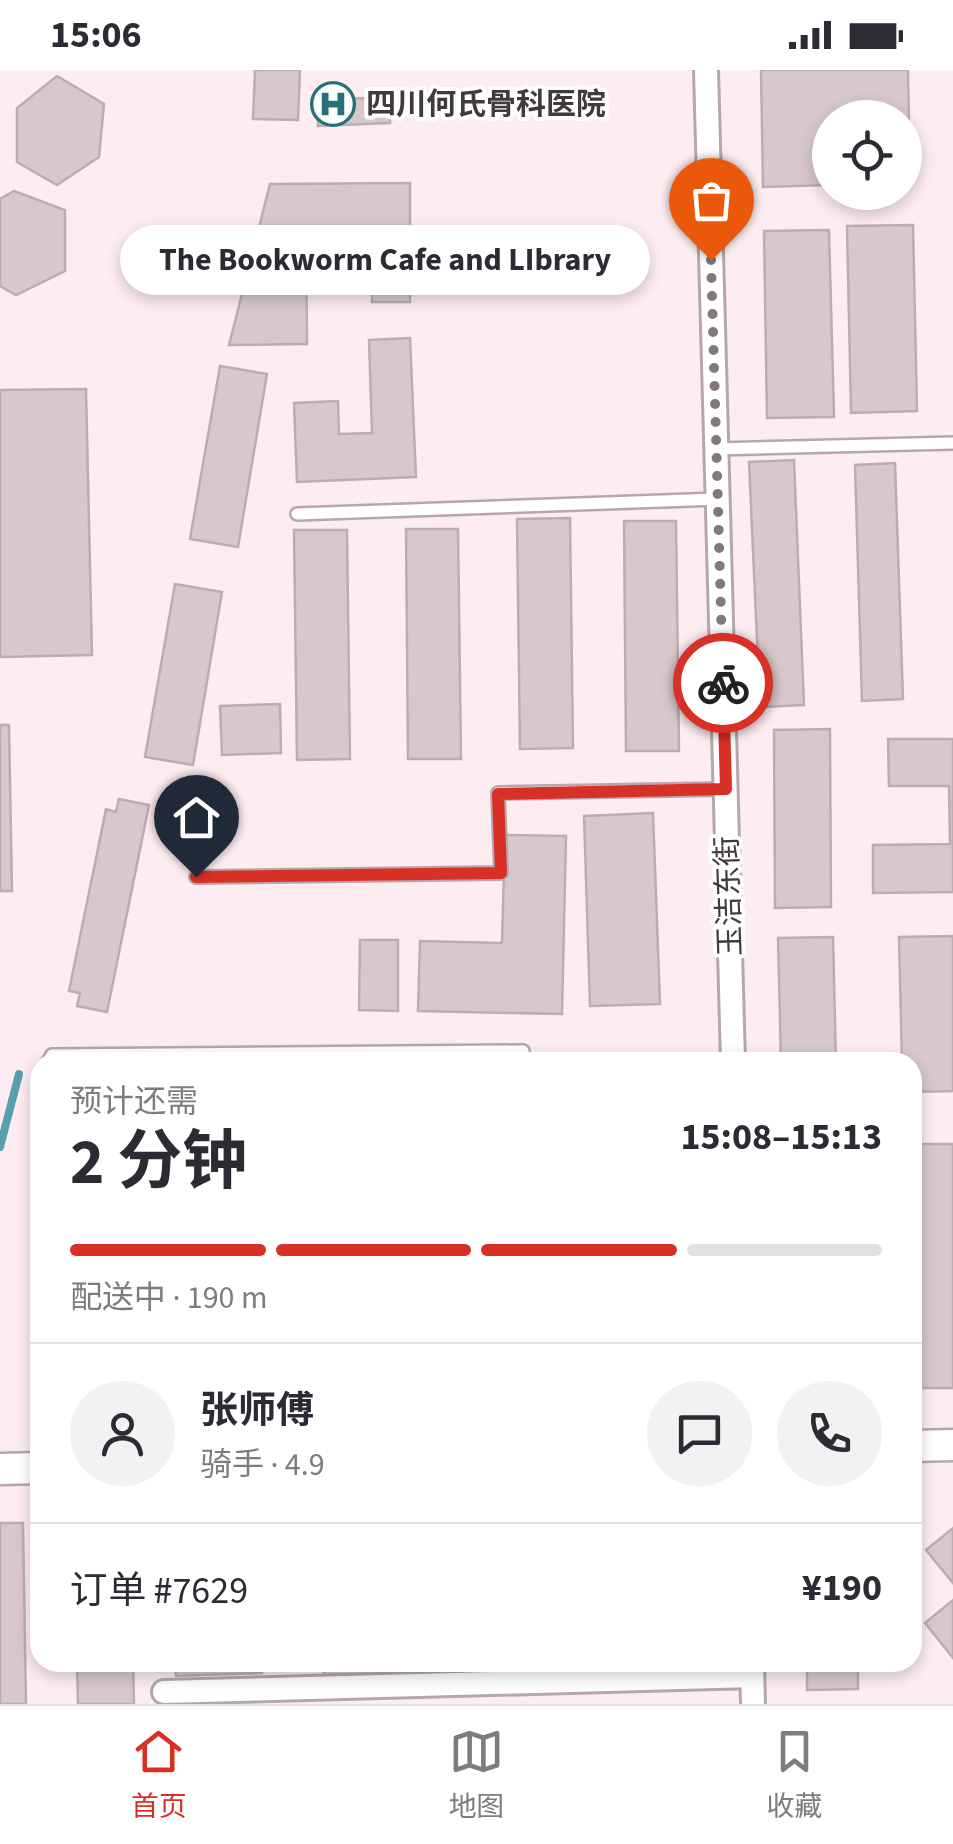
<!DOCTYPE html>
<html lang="zh">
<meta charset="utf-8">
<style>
:root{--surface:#fff;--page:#f2f2f3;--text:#2b2b33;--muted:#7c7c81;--line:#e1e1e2;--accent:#d93025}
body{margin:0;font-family:"Source Sans 3","Noto Sans SC",sans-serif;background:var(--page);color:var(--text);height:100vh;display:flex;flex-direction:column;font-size:38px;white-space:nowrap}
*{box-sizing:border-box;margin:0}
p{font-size:32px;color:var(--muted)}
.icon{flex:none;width:55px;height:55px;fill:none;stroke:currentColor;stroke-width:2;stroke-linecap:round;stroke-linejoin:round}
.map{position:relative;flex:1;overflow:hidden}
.side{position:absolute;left:30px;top:982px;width:892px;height:620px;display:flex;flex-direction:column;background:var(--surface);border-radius:30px;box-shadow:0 5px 15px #0003}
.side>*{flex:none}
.fabs{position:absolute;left:812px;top:30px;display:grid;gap:20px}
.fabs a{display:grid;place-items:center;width:110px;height:110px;border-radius:50%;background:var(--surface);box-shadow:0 5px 15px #0003;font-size:50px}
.pin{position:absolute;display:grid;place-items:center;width:85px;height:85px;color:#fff;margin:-102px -42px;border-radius:50% 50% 50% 0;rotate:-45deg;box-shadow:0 0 10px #0007}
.pin .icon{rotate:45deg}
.courier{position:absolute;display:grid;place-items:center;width:100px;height:100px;margin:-50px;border:8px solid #d93025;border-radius:50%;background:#fff;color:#222;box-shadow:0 2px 12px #0007}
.bubble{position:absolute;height:70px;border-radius:35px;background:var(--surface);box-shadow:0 5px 15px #0003;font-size:32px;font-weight:700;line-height:70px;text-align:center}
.overview em{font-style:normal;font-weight:700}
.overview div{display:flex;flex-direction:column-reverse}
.overview{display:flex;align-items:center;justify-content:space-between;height:170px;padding:0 40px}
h1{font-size:65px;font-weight:700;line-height:75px}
.bar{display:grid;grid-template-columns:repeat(4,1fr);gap:15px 10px;align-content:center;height:120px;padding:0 40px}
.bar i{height:12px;border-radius:8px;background:var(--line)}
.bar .selected{background:var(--accent)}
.bar p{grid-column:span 4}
.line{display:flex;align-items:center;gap:25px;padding:0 40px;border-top:2px solid var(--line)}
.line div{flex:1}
.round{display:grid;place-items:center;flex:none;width:105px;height:105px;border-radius:52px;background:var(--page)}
.status{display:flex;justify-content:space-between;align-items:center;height:70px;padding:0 50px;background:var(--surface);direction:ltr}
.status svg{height:28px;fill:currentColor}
.dock{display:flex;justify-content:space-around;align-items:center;height:140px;border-top:2px solid var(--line);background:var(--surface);font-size:28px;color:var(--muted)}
.dock a{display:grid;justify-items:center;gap:5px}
.dock .selected{color:var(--accent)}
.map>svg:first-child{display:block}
</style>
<div class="status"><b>15:06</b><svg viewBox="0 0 49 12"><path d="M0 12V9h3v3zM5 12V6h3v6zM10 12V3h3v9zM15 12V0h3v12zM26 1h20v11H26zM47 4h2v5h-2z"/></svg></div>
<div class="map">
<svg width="953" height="1634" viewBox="0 0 953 1634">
<rect width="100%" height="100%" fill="#fdecf0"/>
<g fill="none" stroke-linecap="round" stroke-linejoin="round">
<path stroke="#5a9fad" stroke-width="8" d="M0,1077L19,1004"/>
</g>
<g fill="#d8c8cb" stroke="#bdadb0" stroke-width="2.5">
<path d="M255,0H300L298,50L253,49Z"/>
<path d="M761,0H908L910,114H905V48H830V115L763,117Z"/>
<path d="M57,6L104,34L99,87L57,115L17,92V38Z"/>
<path d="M389,27L390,53L318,56V30Z"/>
<path d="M410,113V232H372V158L306,159L307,274L229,275L270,114Z"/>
<path d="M14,121L65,140V201L16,225L0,216V129Z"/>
<path d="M913,155L917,341L851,343L847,156Z"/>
<path d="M829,160L834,347L767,348L764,161Z"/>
<path d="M410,268L416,407L297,412L294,333L338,331L339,364L372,363L369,270Z"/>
<path d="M220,296L267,304L238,477L190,469Z"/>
<path d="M86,319L92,585L0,587V320Z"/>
<path d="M794,390L804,635L760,637L749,392Z"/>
<path d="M895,393L903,629L862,631L855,395Z"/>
<path d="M570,448L573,678L520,679L517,449Z"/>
<path d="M624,451H676L679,681H626Z"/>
<path d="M406,459H458L461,689H408Z"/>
<path d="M294,460H347L350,689L297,690Z"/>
<path d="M175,514L222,522L193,695L145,687Z"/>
<path d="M280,634L281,683L222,685L220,636Z"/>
<path d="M0,655H9L12,821H0Z"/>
<path d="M830,659L831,837L775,838L774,660Z"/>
<path d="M888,669H953V822L873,823V775L950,774L949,716H889Z"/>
<path d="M119,729L149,735L107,942L77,936L80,923L69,921L106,739L116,742Z"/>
<path d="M653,743L660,934L590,936L584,746Z"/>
<path d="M505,765L566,766L562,944L418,941L420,871L502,873Z"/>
<path d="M953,866V1021L912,1022V992H902L899,867Z"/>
<path d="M833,867L836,992H781L778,868Z"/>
<path d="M360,870H398V941L359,940Z"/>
<rect x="912" y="1074" width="41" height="244"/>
<path d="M0,1453H23L26,1634H0Z"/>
<path d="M953,1458V1513L926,1480Z"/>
<path d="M953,1530V1588L925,1553Z"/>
<path d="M77,1592H133L134,1634H78Z"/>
<path d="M175,1592H261L262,1603L176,1606Z"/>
<path d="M324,1592H410V1603L324,1607Z"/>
<path d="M467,1592H553V1603L468,1607Z"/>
<path d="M610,1592H682L683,1600L610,1598Z"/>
<path d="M807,1592H858V1619L807,1620Z"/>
</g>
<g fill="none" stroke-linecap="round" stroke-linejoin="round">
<g stroke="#b7a7aa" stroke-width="16">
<g id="lane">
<path d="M716,379L953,373"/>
<path d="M297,444L718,429"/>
<path d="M196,807L501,803L498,723L725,719"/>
<path d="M48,992L52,985L523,981V992"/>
</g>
</g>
<g stroke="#b7a7aa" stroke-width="28">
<g id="street">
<path d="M706,0L733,992"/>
<path d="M752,1593L753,1634"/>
<path d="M164,1622L752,1606"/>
</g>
</g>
<g stroke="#b7a7aa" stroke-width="35">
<g id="secondary">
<path d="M912,1376L953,1375"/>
<path d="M0,1399L40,1398"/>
</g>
</g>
<use href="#lane" stroke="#fff" stroke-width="11"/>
<use href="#street" stroke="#fff" stroke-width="22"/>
<use href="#secondary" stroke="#fff" stroke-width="30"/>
</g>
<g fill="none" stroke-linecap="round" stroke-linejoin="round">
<path stroke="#83787b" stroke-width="10" stroke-dasharray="0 18" d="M711,190L723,613"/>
<path stroke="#d93025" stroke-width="12" d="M196,807L501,803L498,724L726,719L723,613"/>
</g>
<defs>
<g id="hospital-ring" transform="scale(2.25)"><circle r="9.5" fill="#fefefe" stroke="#286f7c" stroke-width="1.5"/><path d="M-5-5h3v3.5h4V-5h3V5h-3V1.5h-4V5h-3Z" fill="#286f7c"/></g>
</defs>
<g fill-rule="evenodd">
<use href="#hospital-ring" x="333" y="34"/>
</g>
<g text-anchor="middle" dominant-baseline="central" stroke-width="8" stroke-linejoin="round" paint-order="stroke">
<g font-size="30" font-weight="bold" fill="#413a3c" stroke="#fefefe" text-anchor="start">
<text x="366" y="34">四川何氏骨科医院</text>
</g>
<g font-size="30" fill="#413a3c" stroke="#fefefe">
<text transform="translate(729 826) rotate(-92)">玉洁东街</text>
</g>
</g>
</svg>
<div class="fabs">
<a><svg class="icon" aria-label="locate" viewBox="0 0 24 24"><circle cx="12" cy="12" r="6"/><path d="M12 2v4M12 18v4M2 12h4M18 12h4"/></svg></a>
</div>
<div class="pin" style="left:711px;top:190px;background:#ea580c"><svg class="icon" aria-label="bag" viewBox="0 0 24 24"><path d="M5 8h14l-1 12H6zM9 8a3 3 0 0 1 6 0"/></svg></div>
<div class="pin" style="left:196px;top:807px;background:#1f2937"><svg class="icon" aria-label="home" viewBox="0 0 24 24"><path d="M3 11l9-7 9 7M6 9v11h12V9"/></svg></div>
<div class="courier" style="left:723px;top:613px"><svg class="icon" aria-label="bike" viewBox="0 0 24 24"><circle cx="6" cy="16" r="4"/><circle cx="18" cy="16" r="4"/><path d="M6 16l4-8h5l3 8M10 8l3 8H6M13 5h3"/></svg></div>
<div class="bubble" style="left:120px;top:155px;width:530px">The Bookworm Cafe and LIbrary</div>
<section class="side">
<div class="overview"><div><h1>2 分钟</h1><p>预计还需</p></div><em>15:08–15:13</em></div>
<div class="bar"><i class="selected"></i><i class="selected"></i><i class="selected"></i><i></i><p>配送中 · 190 m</p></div>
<div class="line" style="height:180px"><a class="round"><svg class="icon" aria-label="person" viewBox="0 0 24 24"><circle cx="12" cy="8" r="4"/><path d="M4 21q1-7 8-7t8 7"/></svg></a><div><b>张师傅</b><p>骑手 · 4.9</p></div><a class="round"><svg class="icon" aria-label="chat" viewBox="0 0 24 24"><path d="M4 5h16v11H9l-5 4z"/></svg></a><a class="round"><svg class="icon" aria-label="phone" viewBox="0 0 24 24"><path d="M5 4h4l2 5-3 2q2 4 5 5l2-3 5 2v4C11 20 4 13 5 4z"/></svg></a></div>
<div class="line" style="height:130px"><div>订单 #7629</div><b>¥190</b></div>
</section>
</div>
<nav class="dock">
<a class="selected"><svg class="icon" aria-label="home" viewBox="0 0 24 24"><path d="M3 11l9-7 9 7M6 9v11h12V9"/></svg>首页</a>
<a><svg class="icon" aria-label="map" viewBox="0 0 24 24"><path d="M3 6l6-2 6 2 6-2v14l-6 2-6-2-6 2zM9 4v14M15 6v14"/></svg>地图</a>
<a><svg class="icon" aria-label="saved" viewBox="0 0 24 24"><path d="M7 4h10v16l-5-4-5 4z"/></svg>收藏</a>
</nav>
